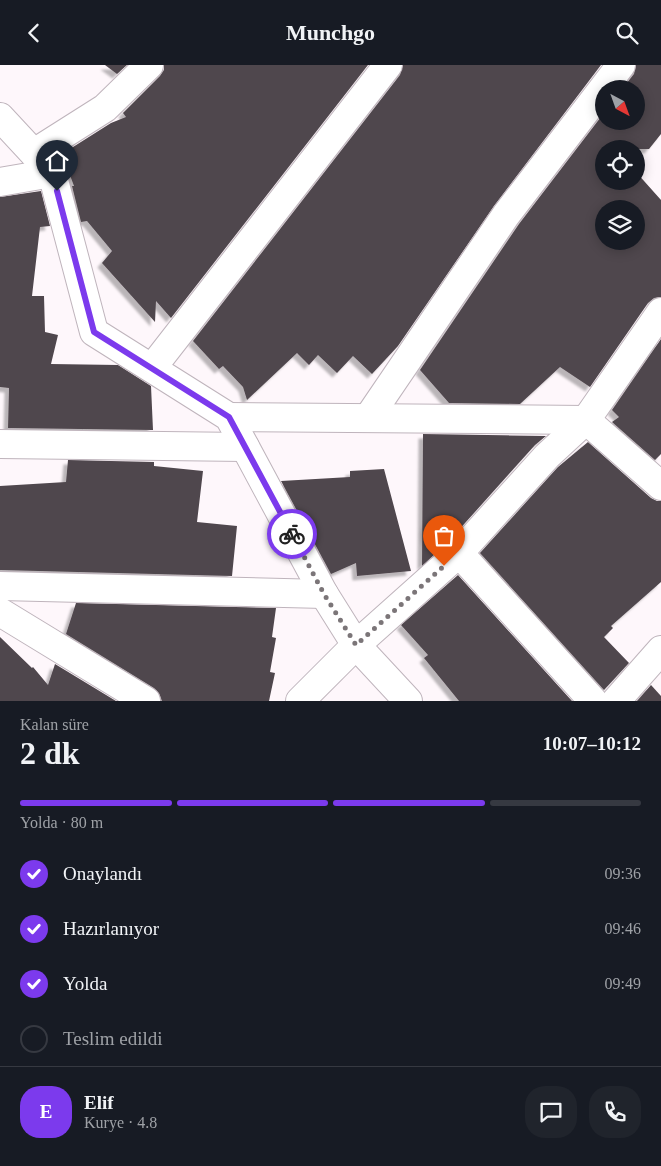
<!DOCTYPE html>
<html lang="tr">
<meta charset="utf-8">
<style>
:root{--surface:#171b24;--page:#20242c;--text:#f1f3f6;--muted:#9ea1a6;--line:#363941;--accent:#7c3aed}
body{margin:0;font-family:Georgia,serif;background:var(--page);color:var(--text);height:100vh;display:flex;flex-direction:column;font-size:19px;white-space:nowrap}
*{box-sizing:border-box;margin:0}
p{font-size:16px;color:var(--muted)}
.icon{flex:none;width:28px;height:28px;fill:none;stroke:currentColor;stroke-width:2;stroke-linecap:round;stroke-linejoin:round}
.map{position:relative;height:636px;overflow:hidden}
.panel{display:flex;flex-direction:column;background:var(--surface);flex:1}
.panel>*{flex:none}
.needle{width:32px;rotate:139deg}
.buttons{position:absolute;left:595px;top:15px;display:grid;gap:10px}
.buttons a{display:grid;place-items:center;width:50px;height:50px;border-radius:50%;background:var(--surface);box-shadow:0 2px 12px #0003;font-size:25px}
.pin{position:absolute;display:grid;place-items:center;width:42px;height:42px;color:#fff;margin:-51px -21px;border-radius:50% 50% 50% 0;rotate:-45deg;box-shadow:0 0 5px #0007}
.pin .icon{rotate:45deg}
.courier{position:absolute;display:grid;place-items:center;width:50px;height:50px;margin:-25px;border:4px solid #7c3aed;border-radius:50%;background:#fff;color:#222;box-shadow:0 1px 6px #0007}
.overview em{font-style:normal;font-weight:700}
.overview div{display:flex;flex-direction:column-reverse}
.overview{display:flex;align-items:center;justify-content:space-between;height:85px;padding:0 20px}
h1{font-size:32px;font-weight:700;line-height:38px}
.bar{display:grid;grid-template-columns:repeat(4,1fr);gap:8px 5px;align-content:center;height:60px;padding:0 20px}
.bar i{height:6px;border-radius:4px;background:var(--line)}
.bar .current{background:var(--accent)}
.bar p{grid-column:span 4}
.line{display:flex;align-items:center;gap:12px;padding:0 20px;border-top:1px solid var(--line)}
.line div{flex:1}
.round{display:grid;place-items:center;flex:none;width:52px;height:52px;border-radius:20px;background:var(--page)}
ol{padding:0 20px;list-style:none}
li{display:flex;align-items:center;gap:15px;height:55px}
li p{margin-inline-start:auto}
li .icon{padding:5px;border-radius:50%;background:var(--accent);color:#fff;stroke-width:4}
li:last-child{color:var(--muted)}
li i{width:28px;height:28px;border:2px solid var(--line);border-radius:50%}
header{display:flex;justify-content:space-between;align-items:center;height:65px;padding:0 20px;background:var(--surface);font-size:22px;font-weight:700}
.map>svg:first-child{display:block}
</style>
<header><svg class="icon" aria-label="back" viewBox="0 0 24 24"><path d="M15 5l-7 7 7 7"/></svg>Munchgo<svg class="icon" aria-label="search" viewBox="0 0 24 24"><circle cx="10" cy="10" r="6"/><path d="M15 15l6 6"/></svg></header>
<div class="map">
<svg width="661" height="636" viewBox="0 0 661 636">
<defs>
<filter id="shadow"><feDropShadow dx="-4.5" dy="4.5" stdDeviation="1" flood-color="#0004"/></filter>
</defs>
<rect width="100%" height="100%" fill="#fef7fb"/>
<g fill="#50474d" fill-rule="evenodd" filter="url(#shadow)">
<path d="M105,0H127L117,9Z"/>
<path d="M164,0H368L171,253L156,236L155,257L102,198L112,186L87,156L81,157L72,121H74L62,89L111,58L126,52L123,48L160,11L164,5Z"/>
<path d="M403,0H601L494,141L398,281L372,309L353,291L337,308L318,290L309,300L297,288L247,335L243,322L223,301L219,304L193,276L400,10Z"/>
<path d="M636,0H661V69L649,84H604V116H636V107L661,135V232L654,233L648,238L590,322L560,302L520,339L449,338L420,305L519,159L604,48V56H636V24H622L634,9ZM604,144H636V176H604Z"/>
<path d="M41,126L50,161L40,162L32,231H44L45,267L58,270L51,299L118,300L151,321L153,365L8,363L9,323L0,322V132Z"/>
<path d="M661,274V389L655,395L612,357L619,352L612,345Z"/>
<path d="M423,369L546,371L535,380L448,477L422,501Z"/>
<path d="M588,377L651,433L657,436H661V517L611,561L613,563L604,572L629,598L604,625L480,488L558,402Z"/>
<path d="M68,395L154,397V401L203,406L197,457L237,461L232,511L0,505V421L66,417Z"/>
<path d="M384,404L411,506L357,511L356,498L331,509L281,416L350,412V406Z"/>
<path d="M458,510L572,636H459L424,593L428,590L401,560Z"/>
<path d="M76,538L276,543L272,572L276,573L270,607L275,608L269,636H162L159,628L154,623L66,569Z"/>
<path d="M0,572L32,603L33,602L48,620L55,599L116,636H0Z"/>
<path d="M651,620L661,631V636H637Z"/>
</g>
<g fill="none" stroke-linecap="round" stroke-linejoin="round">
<g stroke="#bfb4bc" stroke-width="30">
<g id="minor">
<path d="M0,52L52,108L94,267L229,352L324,529L356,580L408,636"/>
<path d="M34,88L105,43L149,0"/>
<path d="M0,117L52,108"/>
<path d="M152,303L388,0"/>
<path d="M229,352L586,355L661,421"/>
<path d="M368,353L506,150L621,0"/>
<path d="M0,379L245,382"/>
<path d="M459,488L593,636"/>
<path d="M0,521L324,529"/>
<path d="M0,547L146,636"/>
<path d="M300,636L356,580L459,488L547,391L586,355L661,247"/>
<path d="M616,636L661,585"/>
</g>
</g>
<use href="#minor" stroke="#fff" stroke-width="28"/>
</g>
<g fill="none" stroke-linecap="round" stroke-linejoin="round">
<path stroke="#7b7578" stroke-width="5" stroke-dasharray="0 9" d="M292,469L324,529L356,580L444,501"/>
<path stroke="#7c3aed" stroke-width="6" d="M57,126L94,267L229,352L292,469"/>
</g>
</svg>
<div class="buttons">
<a><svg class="needle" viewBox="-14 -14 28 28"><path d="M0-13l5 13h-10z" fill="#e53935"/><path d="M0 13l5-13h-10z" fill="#9ea1a6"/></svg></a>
<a><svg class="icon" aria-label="locate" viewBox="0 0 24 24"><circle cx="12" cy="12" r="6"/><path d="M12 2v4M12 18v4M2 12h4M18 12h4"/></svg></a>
<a><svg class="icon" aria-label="layers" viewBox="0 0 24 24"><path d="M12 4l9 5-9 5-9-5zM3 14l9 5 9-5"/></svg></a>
</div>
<div class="pin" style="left:444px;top:501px;background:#ea580c"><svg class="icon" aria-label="bag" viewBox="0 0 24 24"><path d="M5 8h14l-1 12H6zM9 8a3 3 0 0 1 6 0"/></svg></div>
<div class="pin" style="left:57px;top:126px;background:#1f2937"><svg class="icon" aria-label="home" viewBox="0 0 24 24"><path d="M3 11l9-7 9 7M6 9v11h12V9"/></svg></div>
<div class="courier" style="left:292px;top:469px"><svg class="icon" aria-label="bike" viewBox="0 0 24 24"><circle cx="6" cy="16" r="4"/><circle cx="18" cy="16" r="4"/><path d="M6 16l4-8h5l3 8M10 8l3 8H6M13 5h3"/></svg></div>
</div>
<section class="panel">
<div class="overview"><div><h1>2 dk</h1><p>Kalan süre</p></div><em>10:07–10:12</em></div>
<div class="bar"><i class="current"></i><i class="current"></i><i class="current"></i><i></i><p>Yolda · 80 m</p></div>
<ol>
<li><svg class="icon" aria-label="check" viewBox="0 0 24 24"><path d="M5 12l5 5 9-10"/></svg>Onaylandı<p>09:36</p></li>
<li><svg class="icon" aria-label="check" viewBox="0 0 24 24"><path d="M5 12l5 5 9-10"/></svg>Hazırlanıyor<p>09:46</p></li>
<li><svg class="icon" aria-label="check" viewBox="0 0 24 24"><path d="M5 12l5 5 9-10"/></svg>Yolda<p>09:49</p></li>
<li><i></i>Teslim edildi</li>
</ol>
<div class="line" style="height:90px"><b class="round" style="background:var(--accent);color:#fff">E</b><div><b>Elif</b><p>Kurye · 4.8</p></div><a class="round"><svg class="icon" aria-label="chat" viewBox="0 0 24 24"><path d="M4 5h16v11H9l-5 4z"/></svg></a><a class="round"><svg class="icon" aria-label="phone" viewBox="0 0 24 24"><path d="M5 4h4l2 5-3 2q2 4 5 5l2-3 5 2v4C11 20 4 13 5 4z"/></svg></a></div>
</section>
